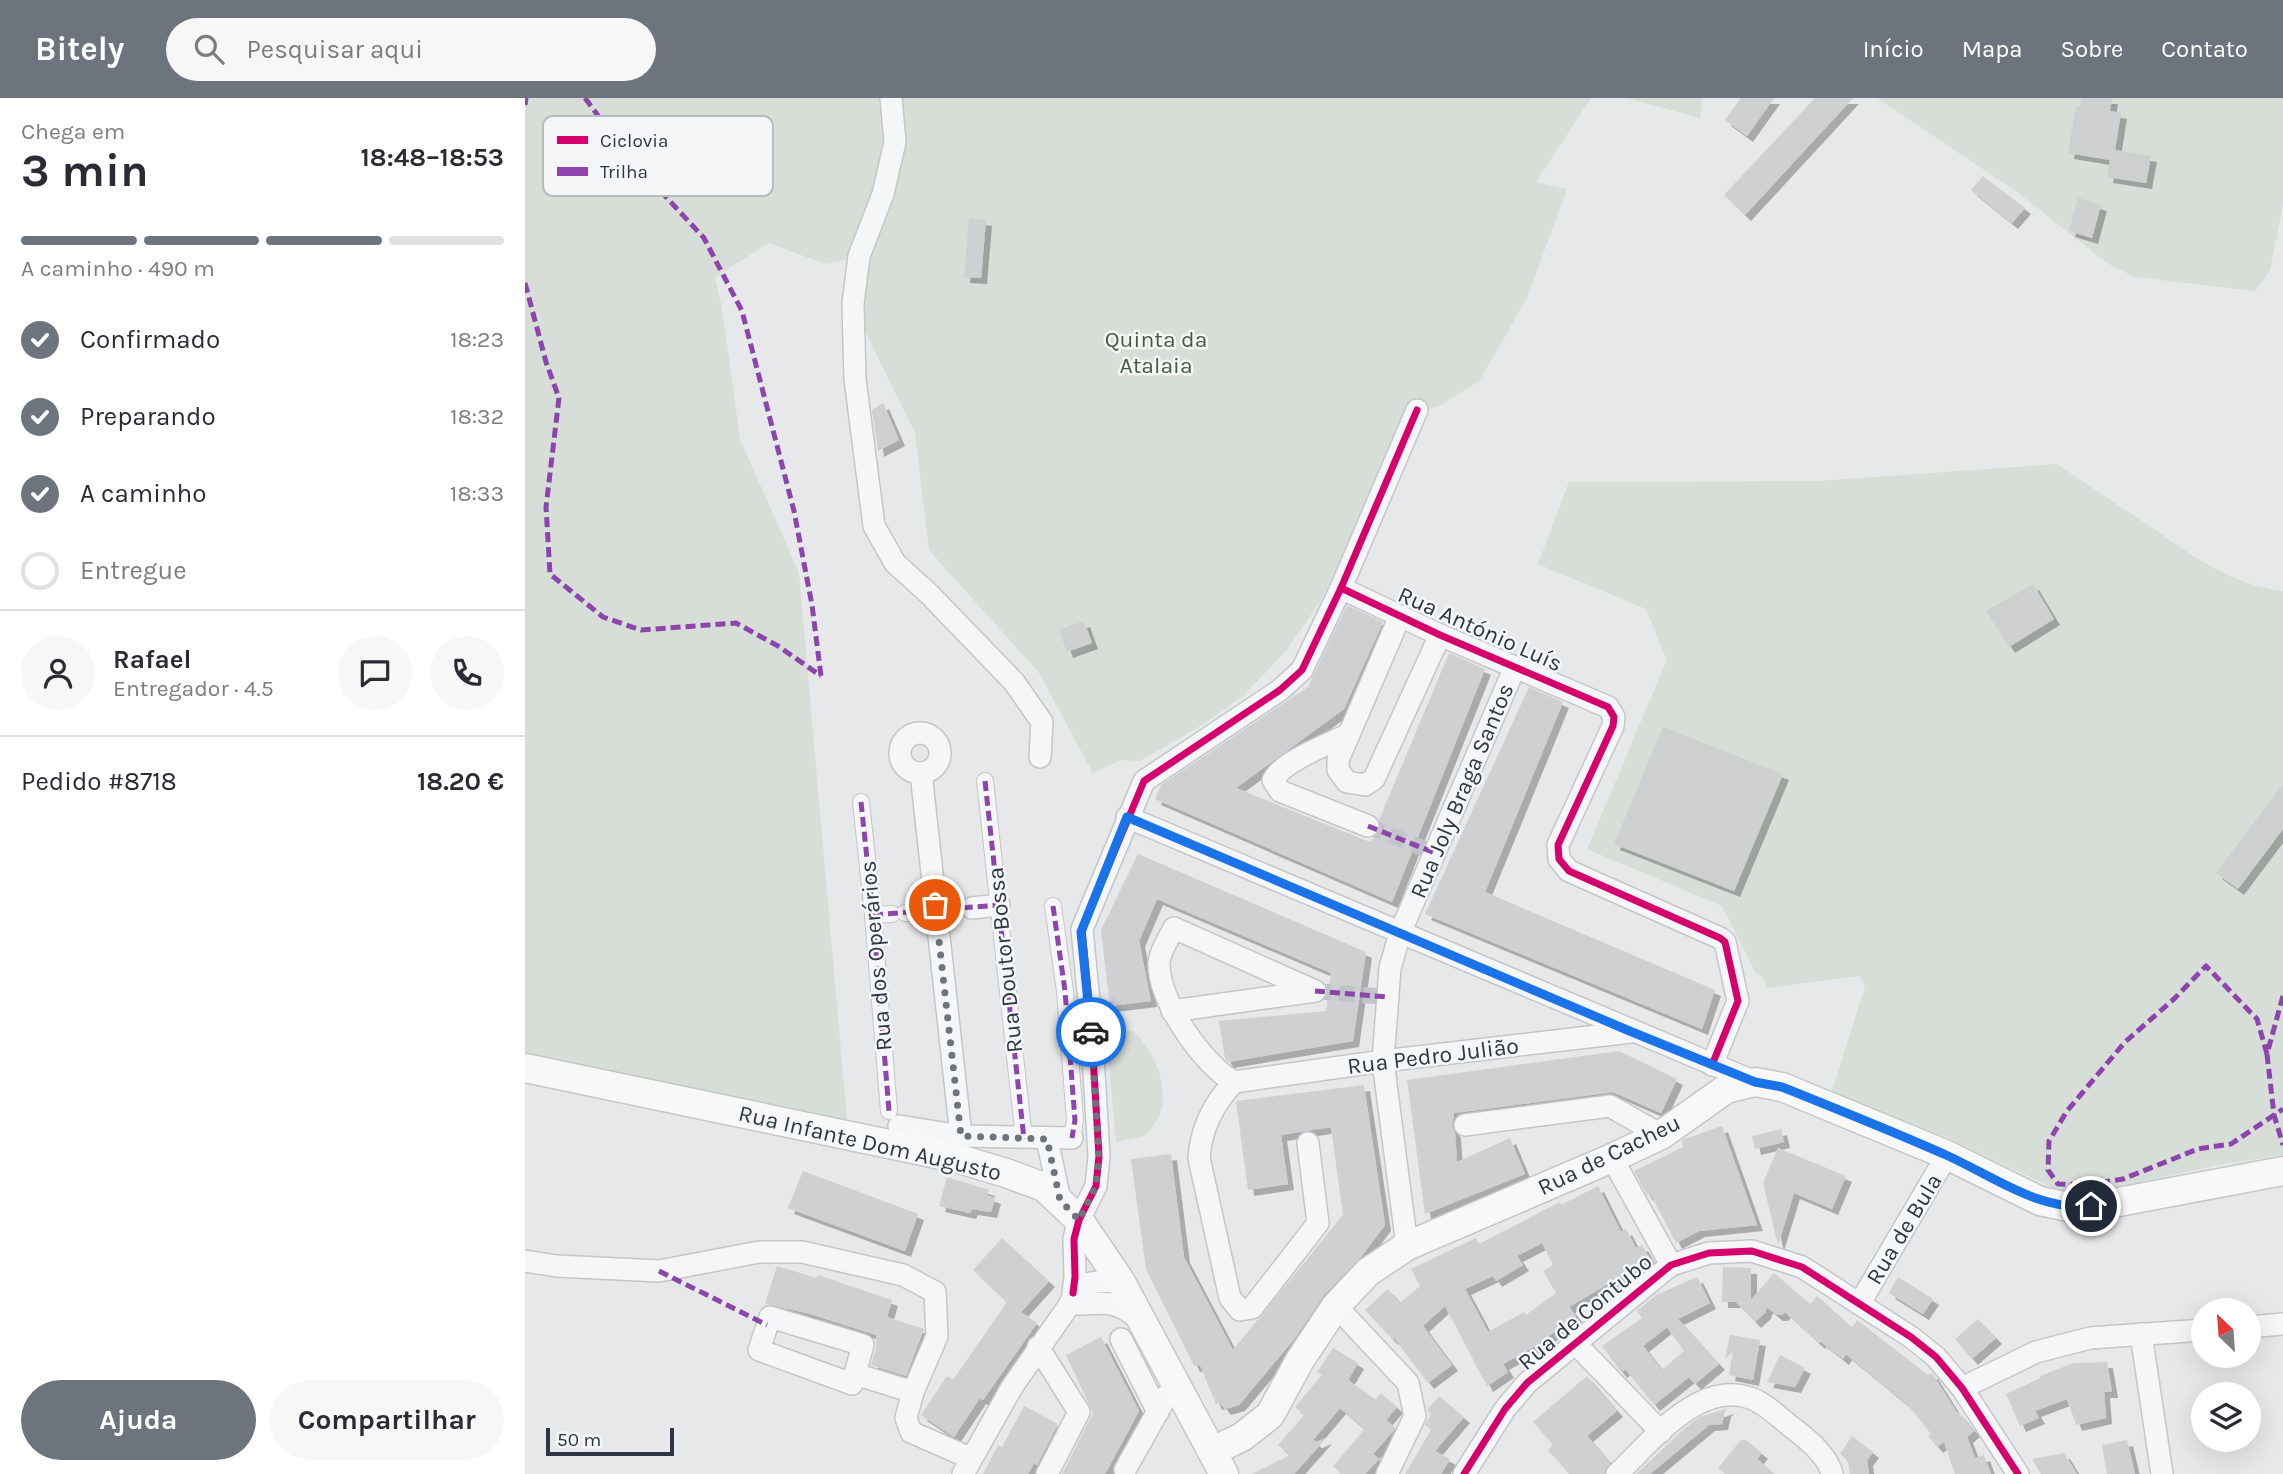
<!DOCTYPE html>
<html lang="pt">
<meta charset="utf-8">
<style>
:root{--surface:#fff;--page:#f7f7f7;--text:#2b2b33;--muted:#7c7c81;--line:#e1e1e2;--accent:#6e747d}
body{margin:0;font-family:Karla,sans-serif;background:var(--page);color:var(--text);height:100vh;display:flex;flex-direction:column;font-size:26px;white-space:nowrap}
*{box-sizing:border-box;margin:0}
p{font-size:23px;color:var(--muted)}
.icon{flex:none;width:38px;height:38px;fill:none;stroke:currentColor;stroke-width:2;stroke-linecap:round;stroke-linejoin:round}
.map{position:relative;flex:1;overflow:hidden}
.panel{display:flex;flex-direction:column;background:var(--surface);width:525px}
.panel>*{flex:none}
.needle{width:46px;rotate:335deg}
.fabs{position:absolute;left:1666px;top:1200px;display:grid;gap:14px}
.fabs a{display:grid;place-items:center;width:70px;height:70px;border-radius:50%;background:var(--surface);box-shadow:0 7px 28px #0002;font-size:35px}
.scale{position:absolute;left:21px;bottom:18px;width:128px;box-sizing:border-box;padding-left:7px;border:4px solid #2d3642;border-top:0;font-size:19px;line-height:24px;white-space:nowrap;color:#2d3642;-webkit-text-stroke:5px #f4f6f8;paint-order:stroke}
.pin{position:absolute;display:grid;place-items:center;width:60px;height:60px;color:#fff;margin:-30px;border:4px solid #fff;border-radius:50%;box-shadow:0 2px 7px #0007}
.courier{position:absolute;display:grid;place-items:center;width:70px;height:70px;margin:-35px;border:5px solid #1a73e8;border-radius:50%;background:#fff;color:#222;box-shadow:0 2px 9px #0007}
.summary em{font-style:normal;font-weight:700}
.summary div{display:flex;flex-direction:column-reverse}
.summary{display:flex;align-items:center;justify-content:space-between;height:119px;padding:0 21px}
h1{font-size:46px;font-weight:700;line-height:52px}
.bar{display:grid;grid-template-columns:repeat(4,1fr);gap:10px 7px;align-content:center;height:84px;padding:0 21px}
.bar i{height:9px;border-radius:5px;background:var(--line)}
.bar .on{background:var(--accent)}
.bar p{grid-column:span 4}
.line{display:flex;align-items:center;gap:18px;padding:0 21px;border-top:2px solid var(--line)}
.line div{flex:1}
.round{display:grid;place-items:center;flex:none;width:74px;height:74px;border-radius:37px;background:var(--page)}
ol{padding:0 21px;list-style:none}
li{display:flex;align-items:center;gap:21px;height:77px}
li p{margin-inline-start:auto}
li .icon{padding:7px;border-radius:50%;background:var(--accent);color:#fff;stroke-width:4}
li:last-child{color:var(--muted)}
li i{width:38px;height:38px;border:4px solid var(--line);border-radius:50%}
.primary-button{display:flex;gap:14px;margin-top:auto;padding:14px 21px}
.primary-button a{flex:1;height:80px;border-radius:42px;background:var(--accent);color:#fff;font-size:28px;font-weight:700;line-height:80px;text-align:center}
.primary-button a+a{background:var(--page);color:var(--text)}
header{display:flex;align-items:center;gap:42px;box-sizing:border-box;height:98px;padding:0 35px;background:var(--accent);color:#fff}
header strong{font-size:33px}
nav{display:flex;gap:38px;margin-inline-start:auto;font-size:24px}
.search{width:490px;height:63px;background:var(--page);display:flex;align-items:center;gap:18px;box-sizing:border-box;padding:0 24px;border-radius:38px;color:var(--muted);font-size:26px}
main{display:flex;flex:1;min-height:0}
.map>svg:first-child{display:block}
</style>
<header>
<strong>Bitely</strong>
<div class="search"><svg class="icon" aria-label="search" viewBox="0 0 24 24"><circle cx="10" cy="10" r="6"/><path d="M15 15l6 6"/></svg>Pesquisar aqui</div>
<nav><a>Início</a><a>Mapa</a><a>Sobre</a><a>Contato</a></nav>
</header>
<main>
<section class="panel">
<div class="summary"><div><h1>3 min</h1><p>Chega em</p></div><em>18:48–18:53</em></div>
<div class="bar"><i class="on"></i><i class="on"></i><i class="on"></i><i></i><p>A caminho · 490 m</p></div>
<ol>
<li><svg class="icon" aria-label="check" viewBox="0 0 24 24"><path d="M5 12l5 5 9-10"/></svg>Confirmado<p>18:23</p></li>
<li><svg class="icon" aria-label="check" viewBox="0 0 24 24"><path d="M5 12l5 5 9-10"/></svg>Preparando<p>18:32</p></li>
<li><svg class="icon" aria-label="check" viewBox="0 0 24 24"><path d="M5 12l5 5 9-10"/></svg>A caminho<p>18:33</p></li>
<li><i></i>Entregue</li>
</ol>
<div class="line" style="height:126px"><a class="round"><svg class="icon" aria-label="person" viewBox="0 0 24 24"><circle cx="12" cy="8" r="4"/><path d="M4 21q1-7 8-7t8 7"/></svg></a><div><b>Rafael</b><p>Entregador · 4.5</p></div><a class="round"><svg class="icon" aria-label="chat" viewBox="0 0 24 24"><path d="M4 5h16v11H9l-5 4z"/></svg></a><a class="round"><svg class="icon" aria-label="phone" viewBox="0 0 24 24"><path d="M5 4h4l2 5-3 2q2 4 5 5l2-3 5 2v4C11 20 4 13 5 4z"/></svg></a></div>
<div class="line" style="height:91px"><div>Pedido #8718</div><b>18.20 €</b></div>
<div class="primary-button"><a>Ajuda</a><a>Compartilhar</a></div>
</section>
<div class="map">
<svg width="1758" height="1376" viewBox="0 0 1758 1376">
<defs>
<filter id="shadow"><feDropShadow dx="6" dy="6" stdDeviation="0" flood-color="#0004"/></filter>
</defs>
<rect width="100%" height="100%" fill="#e6e8ea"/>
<g fill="#d7ddd7">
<path d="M0,0H1066L1011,84L1042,91L1002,200L954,283L918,306L879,321L840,412L795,504L760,554L719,597L679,626L615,663L596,662L568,675L514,575L404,452L390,335L339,231L340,158L300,166L244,145L190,179L197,210L215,341L274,475L322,1022L0,955Z"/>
<path d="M1101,0H1177L1175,20Z"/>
<path d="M1352,0H1758V106L1745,173L1730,193L1610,179L1582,165L1492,94Z"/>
<path d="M1532,366C1562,386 1592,407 1623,427C1667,457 1703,486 1758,493V1057L1693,1067L1574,1093L1532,1092L1421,1039L1306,996L1340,889L1335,878L1242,890L1238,879L1231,875L1197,808L1062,751L1142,562L1121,511L1013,466L1044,384L1294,383Z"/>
<path d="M608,933C626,949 640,979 638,1004C637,1017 629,1028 620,1038L591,1044L581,935Z"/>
</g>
<g fill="#ced0d2" fill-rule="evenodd" filter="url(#shadow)">
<path d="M1216,0H1249L1222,38L1200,22Z"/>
<path d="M1290,0H1328L1220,117L1199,97Z"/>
<path d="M1557,0H1587L1585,13L1596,15L1590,52L1626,58L1621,85L1582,79L1585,62L1543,55L1551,8H1556Z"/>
<path d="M1458,78L1500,110L1487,125L1446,92Z"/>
<path d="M1553,100L1576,107L1567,140L1544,133Z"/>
<path d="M444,120L461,122L456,180L439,179Z"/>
<path d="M358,305L374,342L353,353L347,312Z"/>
<path d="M1508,486L1529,521L1484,549L1461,513Z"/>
<path d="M822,507L858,524L819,611L711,690L845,744L855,733L854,722L924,555L960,571L867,804L630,701L636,687L783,589Z"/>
<path d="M559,523L567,545L542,554L534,532Z"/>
<path d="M1004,589L1038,604L960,794L1190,892L1177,931L900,816Z"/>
<path d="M1138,629L1258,676L1209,793L1089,746Z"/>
<path d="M1758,686V731L1713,791L1691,775Z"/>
<path d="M613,756L841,854L828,943L703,964L700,960L694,923L801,913L806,875L632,801L614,843L626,903L585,908L576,832Z"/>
<path d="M1094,953L1152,981L1136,1015L1088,994L929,1015L927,1028L930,1035L932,1064L985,1040L1000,1076L900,1116L882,982Z"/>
<path d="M839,987L860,1127L836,1159L799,1197L770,1240L714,1307L700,1311L695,1305L691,1306L675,1267L669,1268L621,1171L606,1061L646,1056L659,1159L708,1252L818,1117L806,1029L756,1037L763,1086L723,1092L711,1003Z"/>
<path d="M1197,1028L1232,1127L1174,1133L1151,1145L1125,1095L1122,1097L1109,1073L1158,1049L1157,1042Z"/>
<path d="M1256,1031L1259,1044L1230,1051L1227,1038Z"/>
<path d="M1253,1050L1321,1078L1307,1111L1269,1095L1253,1147L1238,1085Z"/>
<path d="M278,1073L393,1116L380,1153L263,1110Z"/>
<path d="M422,1079L464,1092L462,1097L470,1100L466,1114L447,1111L445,1115L414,1108Z"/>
<path d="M1073,1088L1096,1134L1101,1131L1111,1150L1117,1147L1125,1161L1044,1209L1051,1218L1012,1247L978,1266L983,1274L962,1288L920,1208L898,1228L927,1267L903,1285L869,1240L867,1241L840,1212L863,1191L875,1205L895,1188L886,1171L951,1140L954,1146L1035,1104L1036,1107ZM1017,1145L1028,1167L1018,1173L1031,1195L1001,1217L999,1214L963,1234L940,1191L968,1178L971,1183L998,1167L992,1158Z"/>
<path d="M477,1140L524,1183L496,1214L512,1225L458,1302L455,1300L429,1339L396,1317L422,1278L428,1282L482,1204L448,1172Z"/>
<path d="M252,1168L292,1180L293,1177L367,1202L362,1219L399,1231L381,1278L346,1267L351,1251V1237L282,1215L240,1206Z"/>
<path d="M1198,1169L1226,1170V1202L1249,1175L1285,1206L1292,1198L1327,1229L1332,1222L1403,1277L1407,1275L1432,1315L1433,1314L1449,1333L1442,1339L1450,1360L1459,1357L1466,1376H1430L1419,1344L1412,1349L1403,1338L1406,1336L1384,1308L1321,1256L1318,1261L1295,1243L1294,1245L1260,1214L1257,1217H1252L1242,1209L1240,1215L1230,1224L1211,1204H1197Z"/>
<path d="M1172,1179L1185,1205L1153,1221L1194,1266L1170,1286L1164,1279L1129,1307L1100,1271L1096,1274L1093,1270L1077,1248L1117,1220L1112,1213L1131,1197ZM1142,1229L1159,1253L1137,1272L1118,1248Z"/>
<path d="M1373,1179L1408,1201L1398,1216L1364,1195Z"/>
<path d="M1453,1221L1471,1240L1447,1261L1430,1241Z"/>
<path d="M1205,1237L1235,1242L1228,1282L1204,1277L1208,1254L1200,1261Z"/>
<path d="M576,1239L614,1313L580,1376H537L568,1315L541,1257Z"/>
<path d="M808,1250L833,1265L823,1282L850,1301L856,1295L872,1309L861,1322L870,1330L869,1332L848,1356L854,1361L840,1376H817L808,1368L840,1331L815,1310L788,1342L791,1344L801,1340L769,1376H727L765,1357L753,1347L779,1317L770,1309L797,1277L792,1274Z"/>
<path d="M1255,1257L1280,1270L1270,1289L1242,1284Z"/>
<path d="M1582,1264L1587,1294H1579L1581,1320L1551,1327L1542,1301L1510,1313L1514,1320L1495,1328L1481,1296L1516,1280L1515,1278L1549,1265Z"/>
<path d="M1062,1278L1092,1313L1062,1338L1085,1365L1079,1376H1044L1023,1352L1028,1347L1008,1324Z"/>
<path d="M914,1298L939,1319L910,1353L925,1361L916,1376H880L906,1332L900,1327L906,1316L902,1312Z"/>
<path d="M499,1308L533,1326L512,1367L509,1365L503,1376H458L473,1347L477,1349Z"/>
<path d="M1203,1310L1200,1313L1197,1326L1184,1327L1125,1376H1111L1160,1330L1175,1319Z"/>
<path d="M1327,1338L1348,1354L1342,1362L1344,1376H1325L1323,1363L1315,1356Z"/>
<path d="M1216,1342H1221L1237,1355L1232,1361L1250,1376H1201L1193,1370Z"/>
<path d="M1602,1342L1610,1376H1582L1577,1347Z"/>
<path d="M1539,1355L1552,1376H1516L1507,1361Z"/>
</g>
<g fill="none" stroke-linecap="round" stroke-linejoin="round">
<g stroke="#c1c4c8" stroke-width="16" stroke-dasharray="16 8" stroke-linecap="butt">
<path d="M843,728L910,755"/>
<path d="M790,893L862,899"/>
</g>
<g stroke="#c4c6c8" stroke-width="18">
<g id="pedestrian">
<path d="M460,683L499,1041"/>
<path d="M336,704L348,817L364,1013"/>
<path d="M528,808L540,893L550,1022L547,1040"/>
<path d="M380,815L411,813"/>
<path d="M348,817L367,816"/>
</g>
</g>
<g stroke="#c4c6c8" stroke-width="24">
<g id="minor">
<path d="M366,0L370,44L358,96L334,158L328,206L330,281L349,428L370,465L404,496L489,584L517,624L515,659"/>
<path d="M816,490L915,537L1083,609L1089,619L1088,628L1033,747L1034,761L1044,773L1195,840L1200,844L1213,903L1187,967"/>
<path d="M875,518L813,662V672L822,684L840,687L849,681L915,537"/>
<circle cx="395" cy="655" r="20"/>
<path d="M824,636C804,646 758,663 748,682L755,693L843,728"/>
<path d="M396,675L436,1038"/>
<path d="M602,719L1230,984"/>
<path d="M447,810L474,807"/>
<path d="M647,913L790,893"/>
<path d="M709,984C689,1005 676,1031 674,1060L705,1200L715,1212L727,1210L793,1125L783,1045"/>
<path d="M709,984L858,963L1106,934"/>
<path d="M709,984C678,967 632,901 634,864C635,853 644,840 649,830L790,893"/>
<path d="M940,1027L1085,1008L1136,1037"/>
<path d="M374,1028L436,1038L547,1040"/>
<path d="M522,1041L535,1102"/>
<path d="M1087,1060L1146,1167"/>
<path d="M882,1148L858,963L865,870L875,835L990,569"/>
<path d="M0,1163L32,1168L134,1173L234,1154H277L378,1177L410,1194L412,1238L388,1294L381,1320L386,1334L445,1360"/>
<path d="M548,1195L550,1179L549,1141L554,1122L571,1088L574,1058L566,924L557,831L619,683L755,592L777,572L816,490L892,312"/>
<path d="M1335,1205L1422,1057"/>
<path d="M545,1206C577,1207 588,1198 614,1222"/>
<path d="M811,1208L883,1285L890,1318L862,1376"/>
<path d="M245,1219L338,1247L327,1286L234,1252Z"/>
<path d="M1724,1229L1758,1226"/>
<path d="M1616,1236L1637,1376"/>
<path d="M596,1241L633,1314"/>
<path d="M1051,1246L1136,1334"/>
<path d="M513,1249L554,1314L522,1376"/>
<path d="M330,1276L388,1294"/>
<path d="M1437,1290L1511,1254L1565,1240L1678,1232"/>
<path d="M600,1372L642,1297L651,1290"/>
<path d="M438,1376L487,1289L545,1206C553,1181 573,1183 596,1184"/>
<path d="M939,1376L980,1311L1002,1285L1146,1167L1184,1155L1227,1153L1277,1169L1386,1239L1411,1259L1437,1290L1493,1376"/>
<path d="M1092,1376C1126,1344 1173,1282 1225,1300C1240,1305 1253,1318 1265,1328C1280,1339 1303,1357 1307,1376"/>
</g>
</g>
<g stroke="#c4c6c8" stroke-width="31">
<g id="secondary">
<path d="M0,970L431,1060L481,1075L519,1089L554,1122L596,1184L699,1376"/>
<path d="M688,1353L717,1339L745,1317L775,1262L811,1208L843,1174L882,1148L1087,1060L1136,1037L1201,991L1230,984L1257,989L1422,1057L1515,1103L1548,1110L1583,1106L1758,1073"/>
</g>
</g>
<use href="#pedestrian" stroke="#f5f6f7" stroke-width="16"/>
<use href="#minor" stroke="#f5f6f7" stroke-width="21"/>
<use href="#secondary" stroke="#f8f8f8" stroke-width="28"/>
<g stroke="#8e44ad" stroke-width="5" stroke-dasharray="10 5" stroke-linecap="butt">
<path d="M60,0L102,57L179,140L217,213L269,413L287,507L296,578"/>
<path d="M0,7L1,0"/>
<path d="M0,185L21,264L34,300L21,409L25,476L78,519L116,532L211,525L253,548L296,578"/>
<path d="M460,683L499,1041"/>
<path d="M336,704L348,817L364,1013"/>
<path d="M843,728L910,755"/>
<path d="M528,808L540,893L550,1022L547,1040"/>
<path d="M348,817L474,807"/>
<path d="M790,893L862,899"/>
<path d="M1758,898L1742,956L1732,921L1681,868L1649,901L1600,944L1542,1013L1524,1043L1523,1072L1533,1086L1559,1087L1598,1081L1673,1051L1706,1046L1758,1011"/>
<path d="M1742,956L1749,1017L1758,1047"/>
<path d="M134,1173L242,1227"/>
</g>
<g stroke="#f4f6f8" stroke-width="11">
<g id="cycleway">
<path d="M816,490L915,537L1083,609L1089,619L1088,628L1033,747L1034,761L1044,773L1195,840L1200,844L1213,903L1187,967"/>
<path d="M548,1195L550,1179L549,1141L554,1122L571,1088L574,1058L566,924L557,831L619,683L755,592L777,572L816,490L892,312"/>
<path d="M939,1376L980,1311L1002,1285L1146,1167L1184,1155L1227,1153L1277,1169L1386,1239L1411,1259L1437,1290L1493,1376"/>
</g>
</g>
<use href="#cycleway" stroke="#d6006c" stroke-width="7"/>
</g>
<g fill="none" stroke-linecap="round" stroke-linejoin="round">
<path stroke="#6e747d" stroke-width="7" stroke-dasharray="0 12.6" d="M410,807L436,1038L522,1041L535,1102L554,1122L571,1088L574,1058L566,934"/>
<path stroke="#1a73e8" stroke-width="9" d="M566,934L556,834L602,719L1107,934L1230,984L1257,989C1312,1011 1367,1033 1421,1057C1468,1078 1513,1113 1566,1108"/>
</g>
<g text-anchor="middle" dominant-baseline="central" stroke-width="5" stroke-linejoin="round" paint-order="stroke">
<g font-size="23" fill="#445d3c" stroke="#f4f6f8">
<text x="631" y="241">Quinta da<tspan x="631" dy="26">Atalaia</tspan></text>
</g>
<g font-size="23" fill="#2d3642" stroke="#f4f6f8">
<text transform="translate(955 531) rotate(24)">Rua António Luís</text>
<text transform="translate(937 693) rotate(-67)">Rua Joly Braga Santos</text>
<text transform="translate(351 858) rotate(-95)">Rua dos Operários</text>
<text transform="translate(480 862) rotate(-96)">Rua Doutor Bossa</text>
<text transform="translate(908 958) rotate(-7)">Rua Pedro Julião</text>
<text transform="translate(345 1045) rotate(13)">Rua Infante Dom Augusto</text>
<text transform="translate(1084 1057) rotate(-26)">Rua de Cacheu</text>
<text transform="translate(1379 1131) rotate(-59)">Rua de Bula</text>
<text transform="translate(1060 1214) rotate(-40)">Rua de Contubo</text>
</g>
</g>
<rect x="18" y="18" width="230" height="80" rx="10" fill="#f4f6f8" stroke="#b8bcc1" stroke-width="2"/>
<rect x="32" y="38" width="31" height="8" fill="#d6006c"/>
<rect x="32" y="69" width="31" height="9" fill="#8e44ad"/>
<g font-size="19" fill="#2d3642">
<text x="75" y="49">Ciclovia</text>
<text x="75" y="80">Trilha</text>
</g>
</svg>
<div class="fabs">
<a><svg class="needle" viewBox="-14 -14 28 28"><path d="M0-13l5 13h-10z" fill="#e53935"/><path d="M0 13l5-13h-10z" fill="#7c7c81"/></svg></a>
<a><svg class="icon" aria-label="layers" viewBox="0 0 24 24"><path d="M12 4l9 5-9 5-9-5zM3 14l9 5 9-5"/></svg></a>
</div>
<div class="scale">50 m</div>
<div class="pin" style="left:410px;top:807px;background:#ea580c"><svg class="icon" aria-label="bag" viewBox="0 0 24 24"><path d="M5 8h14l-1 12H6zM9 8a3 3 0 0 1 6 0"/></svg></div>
<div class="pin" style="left:1566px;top:1108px;background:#1f2937"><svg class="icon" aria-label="home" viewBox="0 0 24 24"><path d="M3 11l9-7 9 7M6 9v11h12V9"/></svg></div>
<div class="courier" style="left:566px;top:934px"><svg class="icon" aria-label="car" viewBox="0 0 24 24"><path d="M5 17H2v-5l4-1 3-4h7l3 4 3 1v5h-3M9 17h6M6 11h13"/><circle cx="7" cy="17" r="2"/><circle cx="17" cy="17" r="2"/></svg></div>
</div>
</main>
